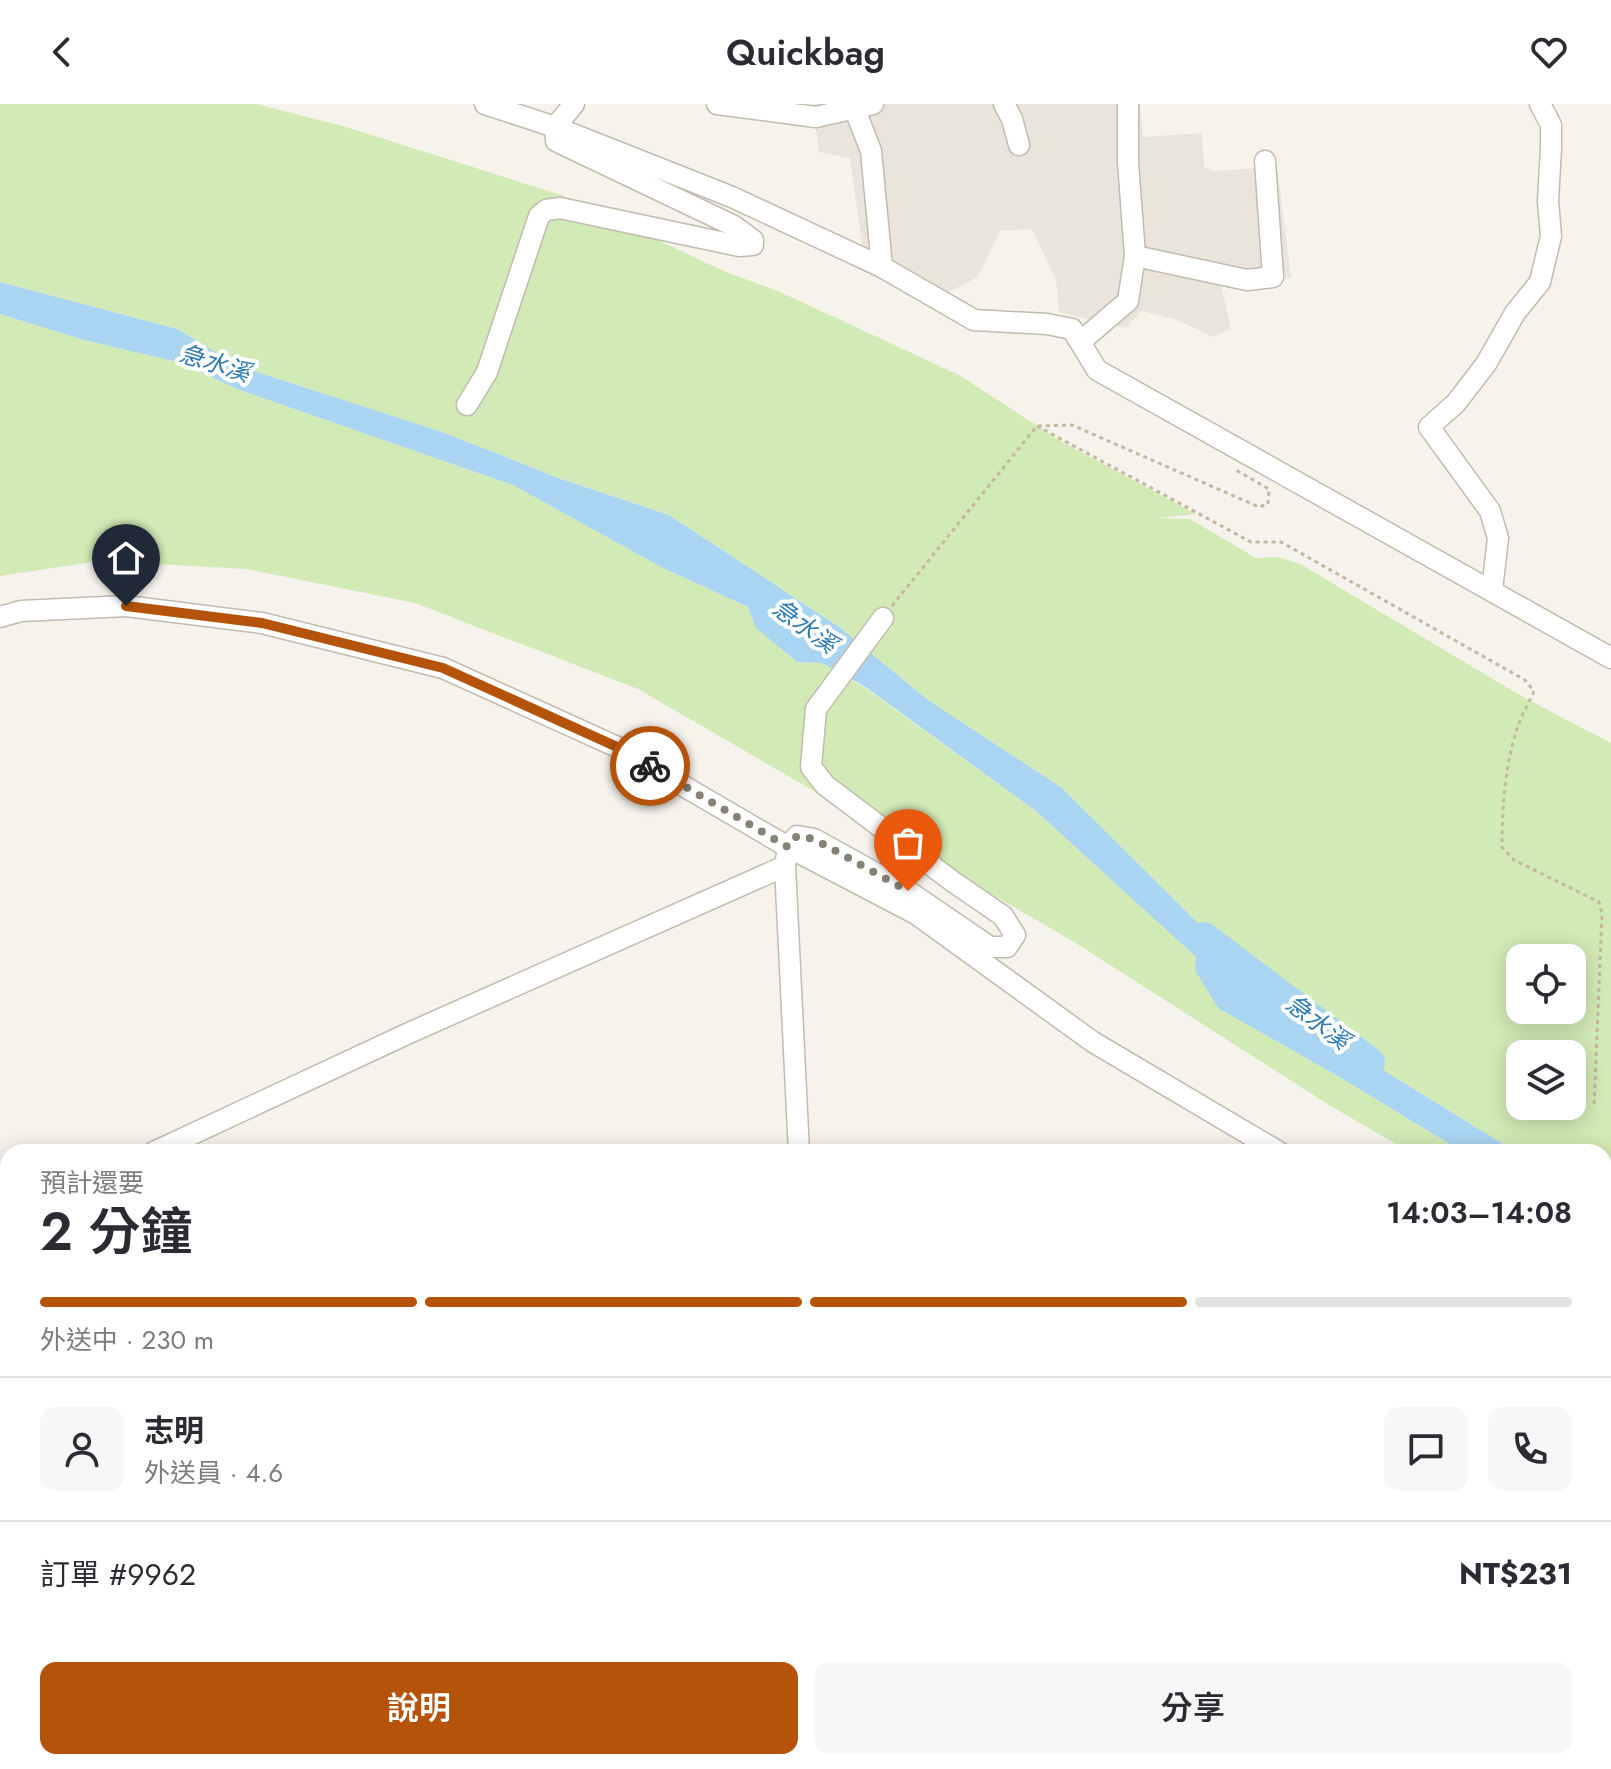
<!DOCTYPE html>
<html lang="zh-TW">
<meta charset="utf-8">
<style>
:root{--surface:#fff;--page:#f7f7f7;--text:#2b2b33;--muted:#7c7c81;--line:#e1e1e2;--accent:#b45309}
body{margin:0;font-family:Jost,"Noto Sans TC",sans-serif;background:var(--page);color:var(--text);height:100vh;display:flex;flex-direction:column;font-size:30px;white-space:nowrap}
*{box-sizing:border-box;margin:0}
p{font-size:26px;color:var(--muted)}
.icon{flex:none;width:44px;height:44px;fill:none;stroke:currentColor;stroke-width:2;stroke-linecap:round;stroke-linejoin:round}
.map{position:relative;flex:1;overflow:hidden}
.details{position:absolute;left:0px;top:1040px;width:1612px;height:626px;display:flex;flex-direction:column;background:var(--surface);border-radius:24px 24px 0 0;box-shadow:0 4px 20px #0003}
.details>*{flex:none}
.fabs{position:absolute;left:1506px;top:840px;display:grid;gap:16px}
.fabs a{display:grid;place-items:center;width:80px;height:80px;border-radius:16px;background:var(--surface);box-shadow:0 4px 20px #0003;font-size:40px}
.pin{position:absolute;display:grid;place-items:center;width:68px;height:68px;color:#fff;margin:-82px -34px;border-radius:50% 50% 50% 0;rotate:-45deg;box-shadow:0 0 8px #0007}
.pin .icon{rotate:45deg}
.courier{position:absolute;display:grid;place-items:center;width:80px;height:80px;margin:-40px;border:6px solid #b45309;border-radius:50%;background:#fff;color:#222;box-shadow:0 2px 10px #0007}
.headline em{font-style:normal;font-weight:600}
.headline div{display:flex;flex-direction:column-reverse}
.headline{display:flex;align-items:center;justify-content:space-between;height:136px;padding:0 40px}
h1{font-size:52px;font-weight:600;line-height:60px}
.bar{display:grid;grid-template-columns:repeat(4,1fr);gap:12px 8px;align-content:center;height:96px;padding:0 40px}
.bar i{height:10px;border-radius:6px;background:var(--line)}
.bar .current{background:var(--accent)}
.bar p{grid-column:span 4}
.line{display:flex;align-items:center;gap:20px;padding:0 40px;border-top:2px solid var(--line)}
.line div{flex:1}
.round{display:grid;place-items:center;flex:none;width:84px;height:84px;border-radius:16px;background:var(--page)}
.cta{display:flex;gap:16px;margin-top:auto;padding:16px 40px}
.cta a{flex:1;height:92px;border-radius:16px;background:var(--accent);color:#fff;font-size:32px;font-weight:600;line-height:92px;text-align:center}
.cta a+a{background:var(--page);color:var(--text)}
header{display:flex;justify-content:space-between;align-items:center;height:104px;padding:0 40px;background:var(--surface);font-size:36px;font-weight:600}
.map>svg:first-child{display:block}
</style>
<header><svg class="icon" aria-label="back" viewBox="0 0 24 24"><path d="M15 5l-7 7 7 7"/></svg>Quickbag<svg class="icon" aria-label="heart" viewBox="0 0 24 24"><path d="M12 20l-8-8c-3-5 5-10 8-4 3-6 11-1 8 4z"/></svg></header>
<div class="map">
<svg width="1611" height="1665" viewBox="0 0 1611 1665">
<rect width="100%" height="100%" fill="#f6f3ec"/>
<path fill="#eae5da" d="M813,0H1140L1143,33L1202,29L1204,63L1213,67L1277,63L1291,174L1220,177L1231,225L1213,233L1177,216L1142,207L1125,224L1059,208L1056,176L1032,125L1000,127L978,173L947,189L863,147L850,54L819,48Z"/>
<g fill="#d2eab5" fill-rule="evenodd">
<path d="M0,0H256L343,22L561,91L726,168L780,188L959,271L1064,339L1196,410L1157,414L1190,415L1256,454L1279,453L1302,461L1523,593L1611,639V1094L1604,1091V1048H1516L1391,971L1253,874L1062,684L928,596L839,523L669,411L561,375L442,328L239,262L177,225L0,178ZM1520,854H1572V906H1520ZM1520,950H1572V1002H1520Z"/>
<path d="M0,210L84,236L182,259L237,285L513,381L661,463L748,503L756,524L797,558L822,559L864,583L1036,707L1196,853L1218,904L1336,971L1463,1048H1410L1334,1004L1074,838L638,585L415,499L246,465L99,457L0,472Z"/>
<path d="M0,1291L8,1310V1658H191L195,1665H0Z"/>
</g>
<path fill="#a9d4f2" d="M0,178L177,225L239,262L442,328L561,375L669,411L839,523L928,596L1062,684L1253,874L1391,971L1516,1048H1463L1336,971L1218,904L1195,866L1196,853L1036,707L864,582L822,559L797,558L756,524L748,503L661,463L513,381L237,285L182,259L84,236L0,210Z"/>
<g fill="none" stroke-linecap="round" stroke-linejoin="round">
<g stroke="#a9d4f2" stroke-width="5">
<path d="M1604,1339L1611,1334"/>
<path d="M734,1665L735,1658"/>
</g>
<path stroke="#a9d4f2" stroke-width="28" d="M1204,832L1371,958"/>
<g stroke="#c2bbae" stroke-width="23">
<g id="minor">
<path d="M485,0L555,23L732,93L882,163L974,216L1047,220L1072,225L1097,266L1611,554"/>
<path d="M717,0L816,13L873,0"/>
<path d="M1004,0L1012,15L1019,41"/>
<path d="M855,6L871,47L882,163"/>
<path d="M1135,152L1247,176L1273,173L1265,57"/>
<path d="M1080,238L1128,197L1135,152L1128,58V0"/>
<path d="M467,301L487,268L539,112L546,106L560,104L739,142L753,141V136L734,122L556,37L555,23L574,0"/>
<path d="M1492,486L1498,434L1490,407L1429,323L1456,299L1486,260L1515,209L1540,178L1551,132L1548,97L1551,44V21L1540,0"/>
<path d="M0,513L21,507L126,502L262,519L443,564L615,642L788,743L916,810L1093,938L1279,1048"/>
<path d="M154,1048L409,929L785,762"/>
<path d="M799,1048L785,762L788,743L797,732L814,735L908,787L990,843H1007L1015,831L1003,812L952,777L825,681L811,663L816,605L883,514"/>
<path d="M0,1130L8,1146"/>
<path d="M1604,1233L1611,1237"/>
<path d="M262,1658L265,1665"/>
<path d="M1288,1658L1292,1665"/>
<path d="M897,1665L899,1658"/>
<path d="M1555,1665L1611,1663"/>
</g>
</g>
<g stroke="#c4b79f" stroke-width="3" stroke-dasharray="4 4" stroke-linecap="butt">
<path d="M1037,322L1251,438H1281L1525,576L1534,587C1529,599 1522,610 1518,622C1505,659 1502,704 1502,743L1514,756L1599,798L1602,810L1594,1003"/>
<path d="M892,502L1037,322L1072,321L1259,403L1268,400L1269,385L1234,365"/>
<path d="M0,1178L8,1190"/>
<path d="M0,1245L8,1268"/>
<path d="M192,1658L196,1665"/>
</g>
<use href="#minor" stroke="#fff" stroke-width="20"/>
</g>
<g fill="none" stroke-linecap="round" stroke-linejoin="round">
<path stroke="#878178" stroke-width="8" stroke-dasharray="0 14.4" d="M650,662L788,743L797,732L814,735L908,787"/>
<path stroke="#b45309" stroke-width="10" d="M126,502L262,519L443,564L615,642L650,662"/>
</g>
<g text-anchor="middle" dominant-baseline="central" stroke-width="8" stroke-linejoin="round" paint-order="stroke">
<g font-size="24" font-style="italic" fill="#2e7ab2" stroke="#fff">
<text transform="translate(215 259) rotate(17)">急水溪</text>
<text transform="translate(805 522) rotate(36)">急水溪</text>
<text transform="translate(1318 918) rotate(37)">急水溪</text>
</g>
</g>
</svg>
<div class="fabs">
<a><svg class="icon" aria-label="locate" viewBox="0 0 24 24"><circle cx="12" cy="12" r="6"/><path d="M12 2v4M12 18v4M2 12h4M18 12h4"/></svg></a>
<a><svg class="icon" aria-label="layers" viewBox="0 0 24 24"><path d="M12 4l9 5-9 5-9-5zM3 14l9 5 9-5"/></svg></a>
</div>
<div class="pin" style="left:908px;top:787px;background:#ea580c"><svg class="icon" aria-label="bag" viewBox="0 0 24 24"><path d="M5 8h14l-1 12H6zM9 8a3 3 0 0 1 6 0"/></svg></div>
<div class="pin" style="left:126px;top:502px;background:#1f2937"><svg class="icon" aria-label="home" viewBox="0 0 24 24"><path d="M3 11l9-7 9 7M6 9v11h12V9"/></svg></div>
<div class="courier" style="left:650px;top:662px"><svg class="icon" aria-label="bike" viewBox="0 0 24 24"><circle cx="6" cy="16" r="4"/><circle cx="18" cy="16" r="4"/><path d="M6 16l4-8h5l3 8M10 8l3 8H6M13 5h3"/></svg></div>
<section class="details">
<div class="headline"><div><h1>2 分鐘</h1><p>預計還要</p></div><em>14:03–14:08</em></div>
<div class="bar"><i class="current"></i><i class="current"></i><i class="current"></i><i></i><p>外送中 · 230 m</p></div>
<div class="line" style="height:144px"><a class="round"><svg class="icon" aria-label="person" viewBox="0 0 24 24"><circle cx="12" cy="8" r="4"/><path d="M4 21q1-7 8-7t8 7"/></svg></a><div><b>志明</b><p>外送員 · 4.6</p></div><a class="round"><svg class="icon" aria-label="chat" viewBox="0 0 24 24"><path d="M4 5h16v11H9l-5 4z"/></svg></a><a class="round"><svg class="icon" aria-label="phone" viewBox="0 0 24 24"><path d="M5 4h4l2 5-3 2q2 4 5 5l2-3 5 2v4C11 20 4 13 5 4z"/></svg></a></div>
<div class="line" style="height:104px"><div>訂單 #9962</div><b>NT$231</b></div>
<div class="cta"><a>說明</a><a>分享</a></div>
</section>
</div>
